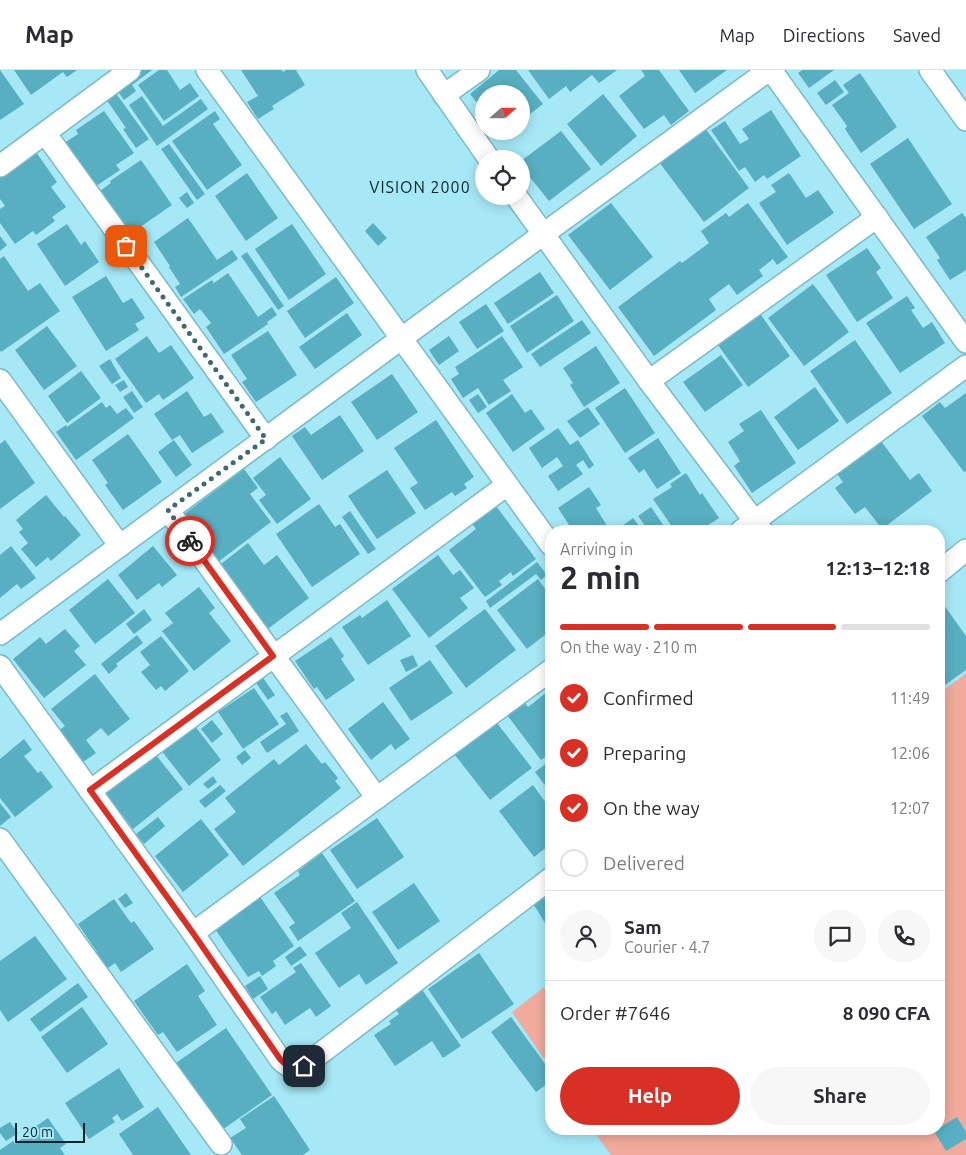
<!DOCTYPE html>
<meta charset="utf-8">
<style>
:root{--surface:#fff;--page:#f7f7f7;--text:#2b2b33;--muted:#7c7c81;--line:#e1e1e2;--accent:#d93025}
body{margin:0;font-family:Ubuntu,sans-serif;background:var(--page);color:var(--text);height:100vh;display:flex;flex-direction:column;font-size:19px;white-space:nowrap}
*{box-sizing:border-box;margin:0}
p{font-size:16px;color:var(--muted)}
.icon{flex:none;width:28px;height:28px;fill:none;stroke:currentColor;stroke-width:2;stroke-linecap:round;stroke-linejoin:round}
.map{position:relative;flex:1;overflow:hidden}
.side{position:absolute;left:545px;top:455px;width:400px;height:610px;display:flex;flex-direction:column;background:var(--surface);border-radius:20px;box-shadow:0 2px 12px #0003}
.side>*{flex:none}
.needle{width:32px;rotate:69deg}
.controls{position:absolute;left:475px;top:15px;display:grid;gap:10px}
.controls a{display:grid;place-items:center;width:55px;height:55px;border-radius:50%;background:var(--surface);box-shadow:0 2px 12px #0003;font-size:25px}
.scale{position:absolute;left:15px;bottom:12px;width:70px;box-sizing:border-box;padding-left:5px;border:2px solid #08242a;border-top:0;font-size:14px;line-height:18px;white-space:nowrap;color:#08242a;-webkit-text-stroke:4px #a6e8f6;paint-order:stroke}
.pin{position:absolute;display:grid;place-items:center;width:42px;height:42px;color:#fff;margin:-21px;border-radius:10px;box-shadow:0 2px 8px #0006}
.courier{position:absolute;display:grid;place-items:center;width:50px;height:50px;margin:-25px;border:4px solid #d93025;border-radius:50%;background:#fff;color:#222;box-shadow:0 1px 6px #0007}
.headline em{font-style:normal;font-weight:700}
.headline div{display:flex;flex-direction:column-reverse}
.headline{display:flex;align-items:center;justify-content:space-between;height:85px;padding:0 15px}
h1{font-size:32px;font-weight:700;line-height:38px}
.bar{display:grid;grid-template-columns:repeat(4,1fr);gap:8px 5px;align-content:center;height:60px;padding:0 15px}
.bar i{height:6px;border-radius:4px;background:var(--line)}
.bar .selected{background:var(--accent)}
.bar p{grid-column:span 4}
.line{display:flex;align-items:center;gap:12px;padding:0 15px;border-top:1px solid var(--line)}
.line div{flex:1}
.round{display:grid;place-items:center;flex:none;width:52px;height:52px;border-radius:26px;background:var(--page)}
ol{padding:0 15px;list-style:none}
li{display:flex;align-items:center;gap:15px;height:55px}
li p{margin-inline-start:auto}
li .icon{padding:5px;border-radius:50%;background:var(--accent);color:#fff;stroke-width:4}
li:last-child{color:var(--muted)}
li i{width:28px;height:28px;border:2px solid var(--line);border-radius:50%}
.action{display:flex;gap:10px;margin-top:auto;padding:10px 15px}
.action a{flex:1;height:58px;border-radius:30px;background:var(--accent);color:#fff;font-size:20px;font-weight:700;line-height:58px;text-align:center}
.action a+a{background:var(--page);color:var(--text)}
header{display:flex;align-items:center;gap:30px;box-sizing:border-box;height:70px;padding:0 25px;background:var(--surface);border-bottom:1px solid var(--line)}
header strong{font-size:24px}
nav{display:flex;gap:28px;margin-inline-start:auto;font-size:18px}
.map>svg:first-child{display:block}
</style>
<header>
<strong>Map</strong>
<nav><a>Map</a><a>Directions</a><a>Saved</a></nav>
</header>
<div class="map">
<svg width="966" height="1085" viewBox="0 0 966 1085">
<rect width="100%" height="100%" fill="#a6e8f6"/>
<g fill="#f0ab9c">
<path d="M966,603V1085H611L592,1059H939V624Z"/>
<path d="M551,912V999L512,942Z"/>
</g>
<g fill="#58afc1">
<path d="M0,0L24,34L0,50Z"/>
<path d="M14,0H77L67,7L63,2L31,25Z"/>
<path d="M137,0H152L132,15L136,21L124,30L116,19Z"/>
<path d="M159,0H167L180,20L190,13L199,26L164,51L138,15Z"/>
<path d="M241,0H282L283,2L286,0H296L305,15L272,36L274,39L258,49L247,32L258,26Z"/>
<path d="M499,0H516L543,34L521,51V24H484V41L470,24Z"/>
<path d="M528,0H617L599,13L592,5L570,22L566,16L549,29Z"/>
<path d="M641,0H659L689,41L671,55L664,45L644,59L619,26L645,6Z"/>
<path d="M679,0H727L695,23Z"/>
<path d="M802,0H834L809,18L798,3Z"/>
<path d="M860,3L897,57L861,83L845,59L847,56L832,35L849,23L843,15Z"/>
<path d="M835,10L844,22L826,35L817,23Z"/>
<path d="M115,22L149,69L136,78L123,59L126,58L106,29Z"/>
<path d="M603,24L637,66L601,96L567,54Z"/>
<path d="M142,26L163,56L201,29L208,39L157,76L129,35Z"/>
<path d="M771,40L801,86L767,109L764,105L755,112L745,97L739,101L711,60L725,51L740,74L749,69L742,59Z"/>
<path d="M104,41L134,83L116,95L120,100L96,116L66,72L78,64L76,60Z"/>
<path d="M215,41L220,49L213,54L242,95L207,120L172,71Z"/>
<path d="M705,58L749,118L704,152L659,92Z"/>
<path d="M561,61L591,99L549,131L521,96V91Z"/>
<path d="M908,68L952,134L914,159L870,94Z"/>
<path d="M169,74L205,124L197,130L161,79Z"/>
<path d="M31,75L57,112L51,117L66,137L52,147L55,151L36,165L33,161L15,174L0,153V139L5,136L0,129V97Z"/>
<path d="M141,90L172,135L130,164L100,121L111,113L110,111Z"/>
<path d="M247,103L278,148L246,171L215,126Z"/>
<path d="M789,103L806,128L818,120L834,143L787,175L759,133L776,122L771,115Z"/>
<path d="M187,122L194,133L187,138L179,128Z"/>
<path d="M611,133L653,187L610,220L568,165Z"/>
<path d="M748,133L788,187L777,195L773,189L759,200L763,206L737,225L729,214L709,229L716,240L654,286L618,237L680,191L682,193L709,173L701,161L726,143L729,147Z"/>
<path d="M962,143L966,148V200L950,210L937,190L940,188L926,167Z"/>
<path d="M188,148L217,190L232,180L238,189L181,227L175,217L180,214L169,197L170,196L154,172Z"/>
<path d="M373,153L387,168L378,176L365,161Z"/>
<path d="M67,154L81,175L85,171L99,192L65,216L37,174Z"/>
<path d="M292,154L326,204L289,230L255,179Z"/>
<path d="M0,166L7,175L0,181Z"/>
<path d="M867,178L881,198L876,202L893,228L857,252L826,205Z"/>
<path d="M247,182L284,236L278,240L241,186Z"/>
<path d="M4,186L28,221L40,213L60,241L1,282L0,280V189Z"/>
<path d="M540,202L554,223L508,254L494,233Z"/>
<path d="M228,203L258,247L272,237L277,245L267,252L268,254L224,284L206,257L211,253L200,239L194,244L183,229L212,210L214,213Z"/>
<path d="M106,206L123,233L132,228L145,248L135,254L139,260L106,281L72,227Z"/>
<path d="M336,207L354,233L305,268L287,241Z"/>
<path d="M813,214L849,262L804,296L768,248Z"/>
<path d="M557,225L574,251L527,283L510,256Z"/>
<path d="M907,226L915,238L911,240L923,258L932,252L945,273L900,303L866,253Z"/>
<path d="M486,234L504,261L477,279L459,252Z"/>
<path d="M347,243L362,265L315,299L299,277Z"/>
<path d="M761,245L790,286L748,317L718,275Z"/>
<path d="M582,250L591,263L540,297L531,284Z"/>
<path d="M47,256L77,296L44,320L15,280Z"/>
<path d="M268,261L297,305L256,332L242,312L247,309L231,285Z"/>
<path d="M147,266L159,283L171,275L194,308L163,330L159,324L146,333L115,289Z"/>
<path d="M449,266L459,281L439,295L429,280Z"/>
<path d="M502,266L523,297L503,310L511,321L489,335L478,318L463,328L451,309L459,304L455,297Z"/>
<path d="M855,270L892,323L847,354L810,301Z"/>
<path d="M596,276L620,313L584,337L570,315L573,313L563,298Z"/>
<path d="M721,285L743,315L705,342L683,312Z"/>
<path d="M110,289L121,308L112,314L99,296Z"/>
<path d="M81,301L101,328L67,353L48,326Z"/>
<path d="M392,304L418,342L377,370L351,332Z"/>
<path d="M124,310L128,317L120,322L115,315Z"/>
<path d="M815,317L839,351L798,380L774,347Z"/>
<path d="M625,318L655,363L625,383L595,338Z"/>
<path d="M132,321L143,337L134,343L123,327Z"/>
<path d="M187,321L204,347L211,343L224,362L192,383L180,365L172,370L154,344Z"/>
<path d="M966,323V401L964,402L922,346L940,332L945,338Z"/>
<path d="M478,324L487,337L478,343L469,330Z"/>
<path d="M512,324L525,343L531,339L545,359L513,382L486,343Z"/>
<path d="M102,332L106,338L110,335L117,344L126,338L134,348L76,390L56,362L66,355L67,357Z"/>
<path d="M588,337L600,354L580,368L567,351Z"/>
<path d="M761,340L796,393L752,423L734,396L740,391L728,372L744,361L739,354Z"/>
<path d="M340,345L364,381L322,410L292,366L305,357L311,365Z"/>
<path d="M436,350L474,407L464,414L467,418L455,426L452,422L425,440L410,418L418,413L394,378Z"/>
<path d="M558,358L570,375L578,370L594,395L589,399L583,390L576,395L583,404L558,421L548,406L563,396L557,387L542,398L529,378Z"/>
<path d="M128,364L162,412L123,440L105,415L108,413L92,390Z"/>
<path d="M658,368L681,403L657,419L644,399L639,403L628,388Z"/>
<path d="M5,370L35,413L0,439V374Z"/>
<path d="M174,370L192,395L176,407L158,382Z"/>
<path d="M881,371L910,410L919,403L932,421L882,459L865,437L855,444L835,418L843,412L837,404Z"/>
<path d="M280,387L311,429L277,454L259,430L266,425L253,408Z"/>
<path d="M244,399L258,418L250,424L271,452L214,495L179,448Z"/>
<path d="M387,400L416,443L377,469L348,426Z"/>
<path d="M686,403L700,425L702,423L719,448L702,459L703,461H675L653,429L672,417L670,414Z"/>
<path d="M589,417L601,435L596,438L609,459L606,461H573L558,438Z"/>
<path d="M46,425L64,447L65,446L81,465L51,491L48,487L36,497L21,479L28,473L19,462L23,459L16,450Z"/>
<path d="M319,434L335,457L340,454L360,484L312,517L276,464Z"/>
<path d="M496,436L536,489L513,506L511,502L499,511L502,515L485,527L449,480L476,459L472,454Z"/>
<path d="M651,437L666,459L663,461H649L638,446Z"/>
<path d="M350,441L376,479L368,484L342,447Z"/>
<path d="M633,448L643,461H615Z"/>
<path d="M248,473L264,495L277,485L309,528L265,561L217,497Z"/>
<path d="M11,476L36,508L21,519L17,514L0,528V485Z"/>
<path d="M153,476L177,505L162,517L159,513L137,530L118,505Z"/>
<path d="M438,485L453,505L460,500L474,518L460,528L468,538L429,568L392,519Z"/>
<path d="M537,492L547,505L541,510L536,504L490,538L486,531Z"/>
<path d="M108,509L135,543L95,574L69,540Z"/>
<path d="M538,509L551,527V560L527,579L497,540Z"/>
<path d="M199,517L215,538L209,543L231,571L194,601L162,561L173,553L165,543Z"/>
<path d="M939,528L966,566V600L945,615L939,607Z"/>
<path d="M387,530L411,566L368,595L342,557L360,545L362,548Z"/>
<path d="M144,539L152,550L134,564L126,554Z"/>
<path d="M485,539L516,580L466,618L435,576Z"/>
<path d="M65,559L80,576L74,581L86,595L44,628L13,589L40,567L46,574Z"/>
<path d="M137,565L143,573L116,594L118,596L109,604L101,594Z"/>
<path d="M161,566L189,601L165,621L161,616L156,620L141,602L150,595L140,582Z"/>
<path d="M331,567L344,586L341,589L355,610L326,630L317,617L314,619L295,591Z"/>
<path d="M413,585L418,596L406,602L400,590Z"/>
<path d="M430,590L453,623L411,651L389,618Z"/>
<path d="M95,604L130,649L108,666L101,658L86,670L96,683L83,692L58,661L65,656L51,639Z"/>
<path d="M261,605L275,625L268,630L254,610Z"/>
<path d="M254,618L279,654L243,679L218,642Z"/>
<path d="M547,622L551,627V683L541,690L504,641L521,628L528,637Z"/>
<path d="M383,632L410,669L395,680L391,674L371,690L348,659Z"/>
<path d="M287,642L299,661L267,683L260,672L286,654L280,646Z"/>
<path d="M212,650L223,664L212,673L201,659Z"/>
<path d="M497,653L532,698L490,730L455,685Z"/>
<path d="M195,656L221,690L189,716L157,675Z"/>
<path d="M24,669L32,680L24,686L38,703L41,701L53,717L15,747L0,728V689Z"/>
<path d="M306,674L322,694L325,692L338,708L335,711L341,718L243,796L214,759L236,742L225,728L274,689L279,695Z"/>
<path d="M152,680L183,719L133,759L102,719Z"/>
<path d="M245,680L251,688L242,695L236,687Z"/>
<path d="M551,690V723L535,702Z"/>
<path d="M213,706L217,712L208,719L203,714Z"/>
<path d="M220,715L226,721L205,738L199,731Z"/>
<path d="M533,715L551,740V774L534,787L499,741Z"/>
<path d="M0,733L11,747L0,756Z"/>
<path d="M158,747L165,756L144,774L136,764Z"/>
<path d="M377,748L404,787L357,819L330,780Z"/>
<path d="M201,749L229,785L183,822L155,786Z"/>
<path d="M322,783L355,831L298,871L289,857L295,853L274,823L300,805L298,801Z"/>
<path d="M414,813L440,851L398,880L372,842Z"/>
<path d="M256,821L294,876L273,891L276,896L262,906L259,901L248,907L215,859Z"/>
<path d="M126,823L133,833L125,838L118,829Z"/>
<path d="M551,824V863L534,835Z"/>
<path d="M114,829L131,853L134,851L154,879L121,902L115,893L104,901L93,885L97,882L78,854Z"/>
<path d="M357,832L398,893L366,915L359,904L339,918L315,883L351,858L341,843Z"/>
<path d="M35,866L67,909L8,952L0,940V891Z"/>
<path d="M300,876L307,885L291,896L285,887Z"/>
<path d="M479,883L514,934L462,969L428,919Z"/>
<path d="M301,893L331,936L316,947L310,938L285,955L276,941L272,944L260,927L296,902L293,898Z"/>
<path d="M187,894L205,921L198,926L217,955L177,982L163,962L158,965L134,931Z"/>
<path d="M260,906L268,919L253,929L245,916Z"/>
<path d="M78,913L88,927L40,962L30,949Z"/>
<path d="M419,915L461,976L443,988L432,971L395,996L374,965L391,954L389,951L399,944L392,934Z"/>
<path d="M82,937L108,974L67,1003L41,967Z"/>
<path d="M511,947L551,1002V1011L536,1022L491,962Z"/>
<path d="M226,958L272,1025L219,1062L173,995Z"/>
<path d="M119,998L144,1037L122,1051L117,1044L112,1048L115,1052L89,1069L65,1033Z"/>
<path d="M274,1026L310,1080L303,1085H242L230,1068L246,1058L240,1049Z"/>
<path d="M158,1037L191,1085H133L119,1064Z"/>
<path d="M957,1047L966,1062V1069L946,1081L934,1061Z"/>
<path d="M48,1048L66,1074L60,1078L65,1085H0V1080L13,1071L15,1074L24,1067L23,1065Z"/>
<path d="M10,1052L18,1063L6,1071L0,1063V1058Z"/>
</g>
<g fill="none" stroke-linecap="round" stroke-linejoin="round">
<g stroke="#7abac8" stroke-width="24">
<g id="minor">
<path d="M207,0L551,475"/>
<path d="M427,0L489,89"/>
<path d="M771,0L966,272"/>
<path d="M930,0L966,50"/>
<path d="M444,25L479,0"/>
<path d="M45,63L266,369"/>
<path d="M0,96L130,0"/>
<path d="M516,126L649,311L762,461"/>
<path d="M0,310L120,476"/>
<path d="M649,311L877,147"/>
<path d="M168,440L377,728"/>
<path d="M741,461L966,296"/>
<path d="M939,502L966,480"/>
<path d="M0,564L542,165L769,0"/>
<path d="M0,596L193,863L280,989C287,997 295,999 304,996L551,808"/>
<path d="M90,721L507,415"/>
<path d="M0,769L221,1074"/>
<path d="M193,863L551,600"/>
</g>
</g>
<use href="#minor" stroke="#fff" stroke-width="21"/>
</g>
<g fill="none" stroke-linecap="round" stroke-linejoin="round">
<path stroke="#3f6971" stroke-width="5" stroke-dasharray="0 9" d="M126,176L266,369L168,440L190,471"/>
<path stroke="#d93025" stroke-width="6" d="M190,471L273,586L90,720L193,863L280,989C287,997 295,999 304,996"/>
</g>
<g text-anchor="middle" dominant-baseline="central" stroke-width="4.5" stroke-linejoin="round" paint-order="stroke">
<g font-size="16" letter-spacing="1" fill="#08242a" stroke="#a6e8f6">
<text x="420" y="117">VISION 2000</text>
</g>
</g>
</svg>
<div class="controls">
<a><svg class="needle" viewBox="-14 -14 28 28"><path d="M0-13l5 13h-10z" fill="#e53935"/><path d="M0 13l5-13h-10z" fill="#7c7c81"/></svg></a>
<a><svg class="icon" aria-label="locate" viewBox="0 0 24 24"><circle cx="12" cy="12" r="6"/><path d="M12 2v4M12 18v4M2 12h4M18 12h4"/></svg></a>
</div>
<div class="scale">20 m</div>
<div class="pin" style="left:126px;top:176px;background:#ea580c"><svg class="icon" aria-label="bag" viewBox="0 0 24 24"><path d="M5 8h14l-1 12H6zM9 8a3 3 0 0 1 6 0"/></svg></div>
<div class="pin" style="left:304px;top:996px;background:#1f2937"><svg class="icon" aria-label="home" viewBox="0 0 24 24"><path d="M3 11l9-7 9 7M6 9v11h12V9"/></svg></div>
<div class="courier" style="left:190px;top:471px"><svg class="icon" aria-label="bike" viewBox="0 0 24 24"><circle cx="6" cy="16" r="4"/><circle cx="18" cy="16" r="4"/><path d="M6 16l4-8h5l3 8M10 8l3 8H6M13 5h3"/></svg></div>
<section class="side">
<div class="headline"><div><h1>2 min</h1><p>Arriving in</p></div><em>12:13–12:18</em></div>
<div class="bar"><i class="selected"></i><i class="selected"></i><i class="selected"></i><i></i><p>On the way · 210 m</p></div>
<ol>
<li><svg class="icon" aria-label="check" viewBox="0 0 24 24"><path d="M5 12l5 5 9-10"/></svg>Confirmed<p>11:49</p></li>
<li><svg class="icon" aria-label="check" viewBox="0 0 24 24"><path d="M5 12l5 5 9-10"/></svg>Preparing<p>12:06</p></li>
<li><svg class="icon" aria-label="check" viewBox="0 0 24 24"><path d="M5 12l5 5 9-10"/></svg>On the way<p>12:07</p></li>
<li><i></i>Delivered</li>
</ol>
<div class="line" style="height:90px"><a class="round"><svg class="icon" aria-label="person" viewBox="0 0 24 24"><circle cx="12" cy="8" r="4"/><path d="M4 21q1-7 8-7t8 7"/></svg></a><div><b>Sam</b><p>Courier · 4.7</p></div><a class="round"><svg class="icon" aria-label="chat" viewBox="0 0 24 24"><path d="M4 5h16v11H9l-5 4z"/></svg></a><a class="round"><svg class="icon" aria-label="phone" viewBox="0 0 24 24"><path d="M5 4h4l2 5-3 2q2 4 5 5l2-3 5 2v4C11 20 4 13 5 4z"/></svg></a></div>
<div class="line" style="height:65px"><div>Order #7646</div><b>8 090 CFA</b></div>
<div class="action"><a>Help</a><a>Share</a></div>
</section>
</div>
